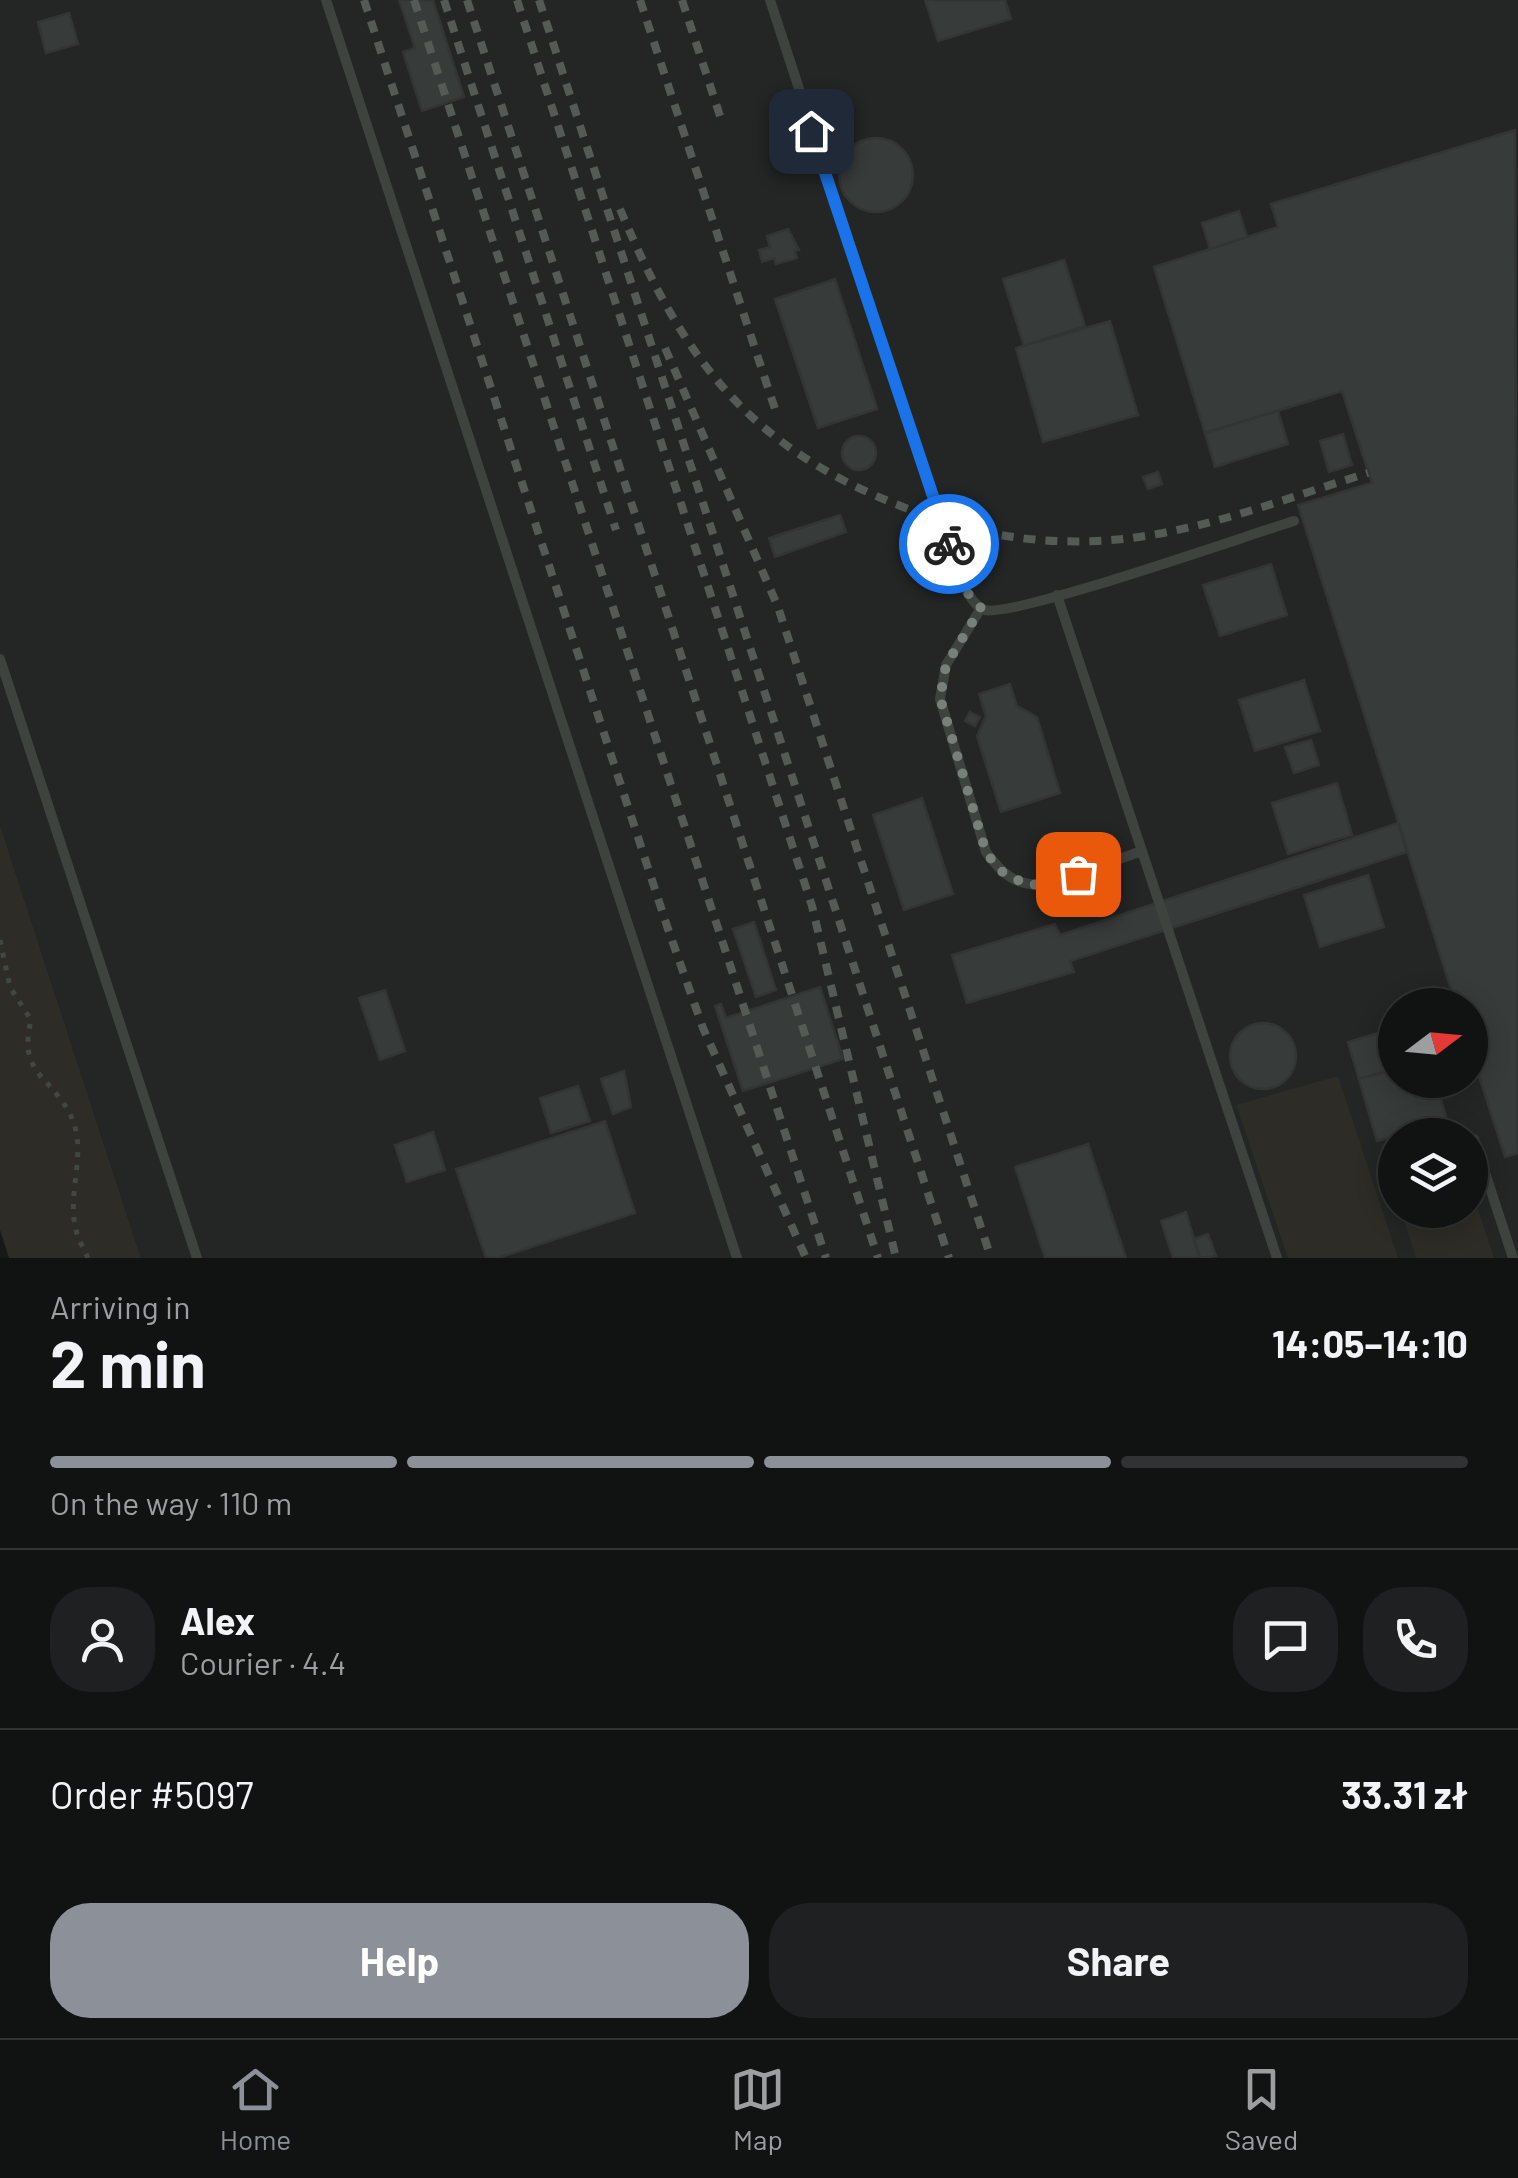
<!DOCTYPE html>
<meta charset="utf-8">
<style>
:root{--surface:#111313;--page:#1e2021;--text:#f1f3f6;--muted:#9c9ea0;--line:#303233;--accent:#8c9099}
body{margin:0;font-family:Barlow,sans-serif;background:var(--page);color:var(--text);height:100vh;display:flex;flex-direction:column;font-size:38px;white-space:nowrap}
*{box-sizing:border-box;margin:0}
p{font-size:32px;color:var(--muted)}
.icon{flex:none;width:55px;height:55px;fill:none;stroke:currentColor;stroke-width:2;stroke-linecap:round;stroke-linejoin:round}
.map{position:relative;height:1258px;overflow:hidden}
.sheet{display:flex;flex-direction:column;background:var(--surface);flex:1}
.sheet>*{flex:none}
.needle{width:65px;rotate:74deg}
.controls{position:absolute;left:1378px;top:988px;display:grid;gap:20px}
.controls a{display:grid;place-items:center;width:110px;height:110px;border-radius:50%;background:var(--surface);box-shadow:0 5px 25px #0003,0 0 0 2px var(--line);font-size:50px}
.pin{position:absolute;display:grid;place-items:center;width:85px;height:85px;color:#fff;margin:-42px;border-radius:20px;box-shadow:0 5px 15px #0006}
.courier{position:absolute;display:grid;place-items:center;width:100px;height:100px;margin:-50px;border:8px solid #1a73e8;border-radius:50%;background:#fff;color:#222;box-shadow:0 2px 12px #0007}
.headline em{font-style:normal;font-weight:700}
.headline div{display:flex;flex-direction:column-reverse}
.headline{display:flex;align-items:center;justify-content:space-between;height:170px;padding:0 50px}
h1{font-size:65px;font-weight:700;line-height:75px}
.bar{display:grid;grid-template-columns:repeat(4,1fr);gap:15px 10px;align-content:center;height:120px;padding:0 50px}
.bar i{height:12px;border-radius:8px;background:var(--line)}
.bar .on{background:var(--accent)}
.bar p{grid-column:span 4}
.line{display:flex;align-items:center;gap:25px;padding:0 50px;border-top:2px solid var(--line)}
.line div{flex:1}
.round{display:grid;place-items:center;flex:none;width:105px;height:105px;border-radius:40px;background:var(--page)}
.primary-button{display:flex;gap:20px;margin-top:auto;padding:20px 50px}
.primary-button a{flex:1;height:115px;border-radius:40px;background:var(--accent);color:#fff;font-size:40px;font-weight:700;line-height:115px;text-align:center}
.primary-button a+a{background:var(--page);color:var(--text)}
.tab-bar{display:flex;justify-content:space-around;align-items:center;height:140px;border-top:2px solid var(--line);background:var(--surface);font-size:28px;color:var(--muted)}
.tab-bar a{display:grid;justify-items:center;gap:5px}
.tab-bar .on{color:var(--accent)}
.map>svg:first-child{display:block}
</style>
<div class="map">
<svg width="1518" height="1258" viewBox="0 0 1518 1258">
<rect width="100%" height="100%" fill="#171919"/>
<path fill="#232625" fill-rule="evenodd" d="M0,0H1518V1258H141L0,825ZM1395,1005H1470V1080H1395ZM1395,1135H1470V1210H1395Z"/>
<g fill="#2e2c26">
<path d="M0,825L141,1258H9L0,1230Z"/>
<path d="M1338,1076L1398,1258H1288L1236,1105Z"/>
<path d="M1470,1185L1494,1258H1416L1401,1210H1470Z"/>
</g>
<g fill="#373b39" stroke="#323534" stroke-width="2.5">
<path d="M399,0H433L464,97L422,111L403,52L415,48Z"/>
<path d="M925,0H1005L1011,19L938,41Z"/>
<path d="M69,13L78,44L46,53L38,22Z"/>
<path d="M1515,130L1518,1153L1505,1157L1470,1048V1005H1456L1298,505L1372,483L1342,391L1205,433L1154,267L1278,227L1271,204Z"/>
<circle cx="876" cy="175" r="37"/>
<path d="M1239,211L1247,237L1210,249L1202,223Z"/>
<path d="M788,229L799,250L795,251L797,258L776,264L774,258L762,262L759,250L770,247L767,236Z"/>
<path d="M1064,260L1085,326L1024,346L1003,279Z"/>
<path d="M835,279L877,409L818,428L775,299Z"/>
<path d="M1110,321L1138,415L1043,442L1016,348Z"/>
<path d="M1278,411L1288,444L1215,467L1205,433Z"/>
<path d="M1343,434L1352,465L1329,472L1320,441Z"/>
<circle cx="859" cy="453" r="17"/>
<path d="M1158,472L1162,484L1148,489L1143,477Z"/>
<path d="M840,515L846,532L775,557L769,538Z"/>
<path d="M1271,564L1287,615L1220,636L1203,585Z"/>
<path d="M1304,680L1320,731L1255,751L1239,700Z"/>
<path d="M1010,684L1017,706L1037,717L1060,793L1001,812L977,736L986,716L979,694Z"/>
<path d="M970,712L980,717L975,726L965,721Z"/>
<path d="M1311,740L1319,765L1294,773L1285,747Z"/>
<path d="M1337,783L1352,835L1288,854L1272,803Z"/>
<path d="M922,798L953,894L904,910L873,815Z"/>
<path d="M1398,823L1407,852L1070,961L1074,972L967,1003L952,955L1055,924L1060,935Z"/>
<path d="M1368,875L1384,927L1320,947L1304,895Z"/>
<path d="M754,922L776,990L756,997L733,929Z"/>
<path d="M820,987L843,1059L743,1091L715,1006L721,1004L726,1018Z"/>
<path d="M385,990L405,1051L380,1060L359,998Z"/>
<circle cx="1263" cy="1056" r="33"/>
<path d="M1395,1028V1069L1359,1079L1348,1042Z"/>
<path d="M1395,1069V1080H1435L1447,1120L1377,1141L1359,1079Z"/>
<path d="M624,1071L631,1107L613,1114L601,1079Z"/>
<path d="M578,1086L590,1121L551,1133L540,1098Z"/>
<path d="M605,1121L635,1213L498,1258H486L456,1169Z"/>
<path d="M433,1132L445,1170L407,1182L395,1145Z"/>
<path d="M1088,1144L1126,1258H1045L1015,1167Z"/>
<path d="M1186,1212L1194,1239L1200,1258H1173L1161,1221Z"/>
<path d="M1208,1234L1216,1256L1200,1258L1194,1239Z"/>
</g>
<g fill="none" stroke-linecap="round" stroke-linejoin="round">
<path stroke="#414743" stroke-width="5" stroke-dasharray="5 8" stroke-linecap="butt" d="M0,940L10,987L31,1020C18,1074 49,1074 70,1114C89,1151 66,1191 76,1230C78,1239 84,1249 88,1258"/>
<g stroke="#3e4340" stroke-width="10">
<path d="M326,0L737,1258"/>
<path d="M770,0L941,523C948,543 963,603 985,610C1012,618 1251,534 1294,521"/>
<path d="M1057,595L1277,1258"/>
<path d="M981,608L946,665L940,699L986,852C1003,875 1016,886 1045,885L1142,851"/>
<path d="M0,659L197,1258"/>
<path d="M1474,1139L1513,1258"/>
</g>
<g stroke="#545b57" stroke-width="8" stroke-dasharray="12 10" stroke-linecap="butt">
<path d="M364,0L667,926L703,1028L806,1258"/>
<path d="M414,0L826,1258"/>
<path d="M444,0L616,530"/>
<path d="M467,0L878,1258"/>
<path d="M517,0L812,906L896,1258"/>
<path d="M539,0L949,1258"/>
<path d="M640,0L775,409"/>
<path d="M682,0L722,122"/>
<path d="M620,209C683,359 748,447 903,507C965,532 1029,544 1096,541C1189,537 1280,500 1368,473"/>
<path d="M665,348L778,607L991,1258"/>
</g>
</g>
<g fill="none" stroke-linecap="round" stroke-linejoin="round">
<path stroke="#77807a" stroke-width="10" stroke-dasharray="0 18" d="M949,544L965,590L981,608L946,665L940,698L986,852L999,870L1029,886L1078,874"/>
<path stroke="#1a73e8" stroke-width="12" d="M811,131L949,544"/>
</g>
</svg>
<div class="controls">
<a><svg class="needle" viewBox="-14 -14 28 28"><path d="M0-13l5 13h-10z" fill="#e53935"/><path d="M0 13l5-13h-10z" fill="#9c9ea0"/></svg></a>
<a><svg class="icon" aria-label="layers" viewBox="0 0 24 24"><path d="M12 4l9 5-9 5-9-5zM3 14l9 5 9-5"/></svg></a>
</div>
<div class="pin" style="left:1078px;top:874px;background:#ea580c"><svg class="icon" aria-label="bag" viewBox="0 0 24 24"><path d="M5 8h14l-1 12H6zM9 8a3 3 0 0 1 6 0"/></svg></div>
<div class="pin" style="left:811px;top:131px;background:#1f2937"><svg class="icon" aria-label="home" viewBox="0 0 24 24"><path d="M3 11l9-7 9 7M6 9v11h12V9"/></svg></div>
<div class="courier" style="left:949px;top:544px"><svg class="icon" aria-label="bike" viewBox="0 0 24 24"><circle cx="6" cy="16" r="4"/><circle cx="18" cy="16" r="4"/><path d="M6 16l4-8h5l3 8M10 8l3 8H6M13 5h3"/></svg></div>
</div>
<section class="sheet">
<div class="headline"><div><h1>2 min</h1><p>Arriving in</p></div><em>14:05–14:10</em></div>
<div class="bar"><i class="on"></i><i class="on"></i><i class="on"></i><i></i><p>On the way · 110 m</p></div>
<div class="line" style="height:180px"><a class="round"><svg class="icon" aria-label="person" viewBox="0 0 24 24"><circle cx="12" cy="8" r="4"/><path d="M4 21q1-7 8-7t8 7"/></svg></a><div><b>Alex</b><p>Courier · 4.4</p></div><a class="round"><svg class="icon" aria-label="chat" viewBox="0 0 24 24"><path d="M4 5h16v11H9l-5 4z"/></svg></a><a class="round"><svg class="icon" aria-label="phone" viewBox="0 0 24 24"><path d="M5 4h4l2 5-3 2q2 4 5 5l2-3 5 2v4C11 20 4 13 5 4z"/></svg></a></div>
<div class="line" style="height:130px"><div>Order #5097</div><b>33.31 zł</b></div>
<div class="primary-button"><a>Help</a><a>Share</a></div>
</section>
<nav class="tab-bar">
<a class="on"><svg class="icon" aria-label="home" viewBox="0 0 24 24"><path d="M3 11l9-7 9 7M6 9v11h12V9"/></svg>Home</a>
<a><svg class="icon" aria-label="map" viewBox="0 0 24 24"><path d="M3 6l6-2 6 2 6-2v14l-6 2-6-2-6 2zM9 4v14M15 6v14"/></svg>Map</a>
<a><svg class="icon" aria-label="saved" viewBox="0 0 24 24"><path d="M7 4h10v16l-5-4-5 4z"/></svg>Saved</a>
</nav>
